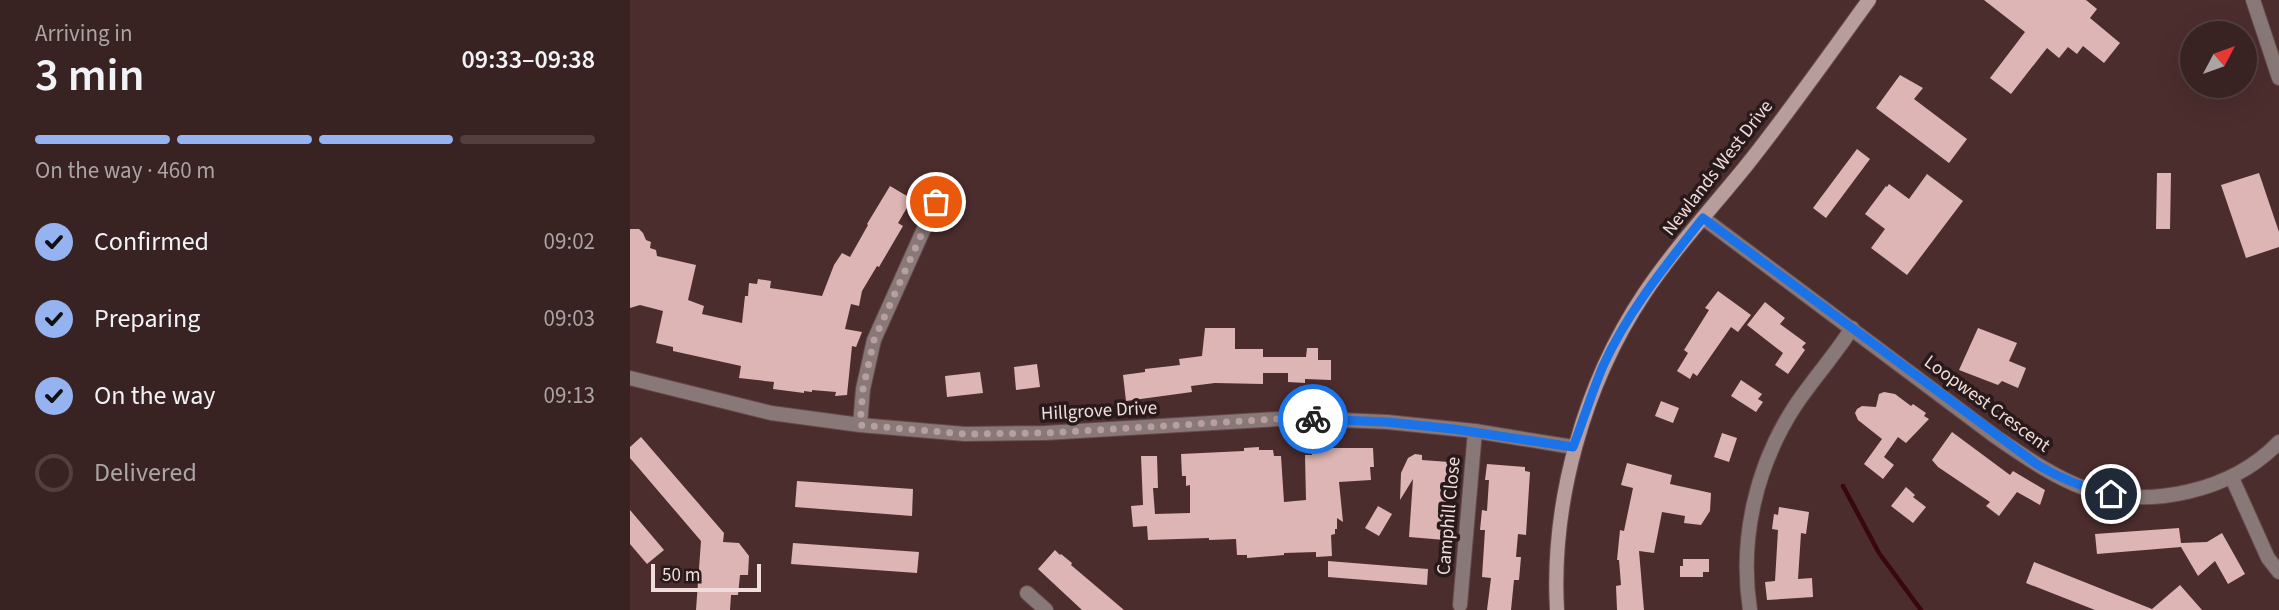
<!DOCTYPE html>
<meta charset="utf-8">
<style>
:root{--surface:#392222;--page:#442f2f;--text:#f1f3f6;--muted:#aba4a5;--line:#533f40;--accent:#95b2f1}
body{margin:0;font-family:"Source Sans 3",sans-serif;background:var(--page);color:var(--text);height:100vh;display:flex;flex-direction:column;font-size:26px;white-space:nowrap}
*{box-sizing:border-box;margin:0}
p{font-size:23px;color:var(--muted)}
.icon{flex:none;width:38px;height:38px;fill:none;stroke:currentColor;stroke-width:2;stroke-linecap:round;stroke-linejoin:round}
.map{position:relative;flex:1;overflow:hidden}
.side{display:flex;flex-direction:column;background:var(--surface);width:630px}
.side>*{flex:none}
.needle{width:46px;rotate:49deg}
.fabs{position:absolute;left:1550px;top:21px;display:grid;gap:14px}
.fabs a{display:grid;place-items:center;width:77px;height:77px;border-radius:50%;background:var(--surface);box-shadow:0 7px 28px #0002,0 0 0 2px var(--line);font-size:35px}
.scale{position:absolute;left:21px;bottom:18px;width:110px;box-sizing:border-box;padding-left:7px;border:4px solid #f1dcdc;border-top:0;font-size:19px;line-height:24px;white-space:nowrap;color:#f1dcdc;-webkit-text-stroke:5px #281a1a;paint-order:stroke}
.pin{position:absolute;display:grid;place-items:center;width:60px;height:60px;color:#fff;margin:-30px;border:4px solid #fff;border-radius:50%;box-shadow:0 2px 7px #0007}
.courier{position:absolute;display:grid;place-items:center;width:70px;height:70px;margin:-35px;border:5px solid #1a73e8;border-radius:50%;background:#fff;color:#222;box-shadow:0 2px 9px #0007}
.head em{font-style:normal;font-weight:600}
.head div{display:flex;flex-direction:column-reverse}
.head{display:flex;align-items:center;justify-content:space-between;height:119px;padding:0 35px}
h1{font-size:46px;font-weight:600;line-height:52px}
.bar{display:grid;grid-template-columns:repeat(4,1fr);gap:10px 7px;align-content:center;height:84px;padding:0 35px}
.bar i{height:9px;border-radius:5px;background:var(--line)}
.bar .selected{background:var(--accent)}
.bar p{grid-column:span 4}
ol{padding:0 35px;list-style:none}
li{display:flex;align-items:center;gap:21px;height:77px}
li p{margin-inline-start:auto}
li .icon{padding:7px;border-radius:50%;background:var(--accent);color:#111;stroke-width:4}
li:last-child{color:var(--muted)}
li i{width:38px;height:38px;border:4px solid var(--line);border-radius:50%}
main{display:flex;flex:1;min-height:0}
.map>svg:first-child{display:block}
</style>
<main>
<section class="side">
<div class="head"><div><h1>3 min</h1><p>Arriving in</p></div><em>09:33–09:38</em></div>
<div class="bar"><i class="selected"></i><i class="selected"></i><i class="selected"></i><i></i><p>On the way · 460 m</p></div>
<ol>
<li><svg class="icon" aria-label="check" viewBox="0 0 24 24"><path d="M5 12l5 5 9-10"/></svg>Confirmed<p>09:02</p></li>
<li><svg class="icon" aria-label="check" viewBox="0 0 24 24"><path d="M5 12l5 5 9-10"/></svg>Preparing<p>09:03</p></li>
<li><svg class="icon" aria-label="check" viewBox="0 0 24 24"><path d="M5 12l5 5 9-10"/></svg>On the way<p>09:13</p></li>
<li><i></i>Delivered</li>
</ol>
</section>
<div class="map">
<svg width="1649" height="610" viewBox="0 0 1649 610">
<rect width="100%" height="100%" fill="#4c2d2e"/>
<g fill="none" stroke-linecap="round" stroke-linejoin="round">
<path stroke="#38080e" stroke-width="4.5" d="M1213,486L1249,553L1291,610"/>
</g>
<g fill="#deb5b5">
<path d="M1354,0H1456L1467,9L1460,18L1490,43L1474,63L1453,46L1447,54L1438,47L1429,58L1417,48L1381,94L1360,78L1395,32Z"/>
<path d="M1270,75L1293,88L1284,99L1337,139L1319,163L1246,108Z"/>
<path d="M1227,149L1240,159L1196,218L1183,208Z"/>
<path d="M1527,173H1541L1540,229H1526Z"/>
<path d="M1629,173L1649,232V247L1616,258L1591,185Z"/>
<path d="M1297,174L1333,201L1277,275L1241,248L1255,229L1235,214L1256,186L1257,187L1259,184L1279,199Z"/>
<path d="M260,186L282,199L268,223L273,226L249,267L247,266L232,291L229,306L221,304L215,329L232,332L226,347L222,346L217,395L205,396L206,392L182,390V392L174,391V393L143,389L144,382L109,378L111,366L43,351V347L26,343L33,311L10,305L0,308V229H9L13,233L16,240L21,242L20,248L26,250L27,256L66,265L58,300L74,306L72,314L112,323L115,296H118L119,283L127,284L128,279L141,281L140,288L192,296L204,265L212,253L220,257L238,225L237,224Z"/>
<path d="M1088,291L1121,315L1108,332L1101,327L1067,376L1063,373L1060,379L1047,371L1058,353L1054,350L1079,310L1075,308Z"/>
<path d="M1135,302L1155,318L1150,324L1176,343L1172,347L1175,350L1158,374L1145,365L1153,353L1117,325Z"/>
<path d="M575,328H605V349H633V357H676L677,348H688V360H701V380L675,379V383L658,382V373H633V384L585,383L561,386L562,392L496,401L493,375L515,372V369L550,365L549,359L572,356Z"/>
<path d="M1348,328L1387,343L1379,361L1396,368L1388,388L1372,381L1368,385L1329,370Z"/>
<path d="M407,364L410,387L386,390L384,367Z"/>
<path d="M350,372L353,393L317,397L315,376Z"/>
<path d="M1111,380L1132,394L1128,399L1133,402L1126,412L1101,396Z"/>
<path d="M1254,392L1265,394L1281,406L1283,404L1296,413L1294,416L1299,419L1276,443L1268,437L1254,457L1264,465L1253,479L1234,464L1252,439L1228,420L1225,413L1227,409L1232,406L1246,407L1249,394Z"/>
<path d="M1031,401L1049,408L1043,423L1025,416Z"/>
<path d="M1322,432L1380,475L1383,471L1415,490L1410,505L1387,492L1369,516L1356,506L1360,502L1308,467L1302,460Z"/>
<path d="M1092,433L1107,438L1099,462L1084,457Z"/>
<path d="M11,437L94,533L93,542L109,543L119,556L118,575H110L108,595H101L100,610H66L71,541L0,458V447Z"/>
<path d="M629,447V450H643L644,456H651L654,502L676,500L675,455H682L681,448H743L744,467H740L741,480L709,482L713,522L707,518V529H705V534L701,535L702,556L686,557V552L654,553V555L617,558V555H607L606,539L579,540V538L518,540L517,526L503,527L501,506L513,505L511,456H527L528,488H523L525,514L560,513V485L556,486V476H552L551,454L614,451V448Z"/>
<path d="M785,454L792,455V460L819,462L816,509L819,510L817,536H815V540L779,537L783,479L770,500L771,473L778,458Z"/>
<path d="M997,463L1042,475L1040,484L1081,493L1080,511L1071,525L1054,523L1055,516L1032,512L1024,553L1009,551L1014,610H987L986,586L991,585L989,560H987L990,530L994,531L1003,488L991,485Z"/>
<path d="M857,464L895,467V471L900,472L896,535L888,534L886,557H891L889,580H884L881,610H857L861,578L852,577L855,530H850L852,510L857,511L859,480H855Z"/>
<path d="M167,481L283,489L282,516L165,507Z"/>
<path d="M1276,487L1285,495L1283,497L1296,507L1283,523L1261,506Z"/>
<path d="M748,506L762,514L749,536L735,528Z"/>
<path d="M1149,507L1179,512L1176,534L1171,533L1168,579L1182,578L1183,597L1137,600L1135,582L1145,581L1148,530L1142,529L1144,514L1148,515Z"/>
<path d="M0,510L34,550L17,564L0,544Z"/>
<path d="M1549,528L1551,543L1577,542L1592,533L1615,574L1598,584L1585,561L1568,576L1551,547L1467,554L1465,534Z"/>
<path d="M163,543L289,552L287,573L161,564Z"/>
<path d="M425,550L430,555L431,554L442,563L441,565L494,610H452L408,569Z"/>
<path d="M1053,559H1079V572H1073V577H1050V566H1053Z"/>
<path d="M698,561L798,569L797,585L698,577Z"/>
<path d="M1404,562L1522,609L1550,585L1572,610H1465L1396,583Z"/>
</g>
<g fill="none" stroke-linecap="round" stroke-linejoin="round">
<g stroke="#66494a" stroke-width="16">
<g id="street">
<path d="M1623,0L1649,78"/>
<path d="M1073,218L1366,437C1394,456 1422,476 1454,488C1519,510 1602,491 1649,442"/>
<path d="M0,378L141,413L230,425L335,434L415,433L665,418L757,422L845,431L943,447"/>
<path d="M230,425L233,389L244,340L306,202"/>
<path d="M1602,478L1638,558L1649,572"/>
<path d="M397,593L416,610"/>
<path d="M830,605L845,431"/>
<path d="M1120,610C1109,539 1126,466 1165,406C1183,379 1205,355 1222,328"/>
</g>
</g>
<g stroke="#66494a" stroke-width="16">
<path id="secondary" d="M927,610C921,502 954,384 1014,294C1044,249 1082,208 1116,166C1159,112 1199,55 1239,0"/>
</g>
<use href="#street" stroke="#897878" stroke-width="14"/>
<use href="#secondary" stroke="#b89d9d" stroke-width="14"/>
</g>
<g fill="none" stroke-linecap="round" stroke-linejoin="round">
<path stroke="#b79f9f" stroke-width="7" stroke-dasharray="0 12.6" d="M306,202L244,340L233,389L230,425L335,434L415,433L665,418L683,419"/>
<path stroke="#1a73e8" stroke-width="9" d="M683,419L757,422L823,429L943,447C953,421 962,392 973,366C998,311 1036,265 1073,218L1408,465C1431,479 1454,488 1481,494"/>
</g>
<g text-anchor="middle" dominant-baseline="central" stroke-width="7" stroke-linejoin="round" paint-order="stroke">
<g font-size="19" fill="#f1dcdc" stroke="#281a1a">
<text transform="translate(1088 168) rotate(-52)">Newlands West Drive</text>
<text transform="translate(1357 404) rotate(36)">Loopwest Crescent</text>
<text transform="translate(469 411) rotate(-3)">Hillgrove Drive</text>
<text transform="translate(819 516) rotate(-85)">Camphill Close</text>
</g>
</g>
</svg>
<div class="fabs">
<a><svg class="needle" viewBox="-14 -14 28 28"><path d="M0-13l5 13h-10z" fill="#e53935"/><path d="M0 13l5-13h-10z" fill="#aba4a5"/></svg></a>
</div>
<div class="scale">50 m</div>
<div class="pin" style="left:306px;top:202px;background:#ea580c"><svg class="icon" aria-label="bag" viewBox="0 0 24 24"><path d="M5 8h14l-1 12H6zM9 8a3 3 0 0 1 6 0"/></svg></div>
<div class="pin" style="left:1481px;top:494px;background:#1f2937"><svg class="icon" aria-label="home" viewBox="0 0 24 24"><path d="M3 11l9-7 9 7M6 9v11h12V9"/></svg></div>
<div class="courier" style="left:683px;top:419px"><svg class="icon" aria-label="bike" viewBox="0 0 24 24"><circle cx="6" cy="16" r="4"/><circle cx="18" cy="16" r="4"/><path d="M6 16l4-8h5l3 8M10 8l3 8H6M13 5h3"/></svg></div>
</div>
</main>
